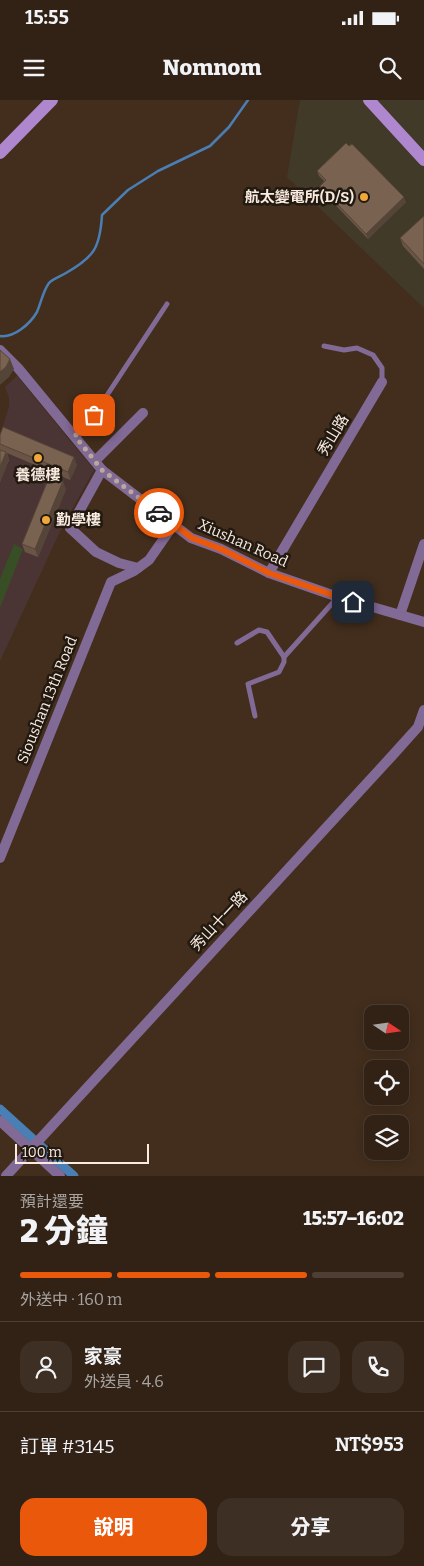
<!DOCTYPE html>
<html lang="zh-TW">
<meta charset="utf-8">
<style>
:root{--surface:#322216;--page:#3d2f23;--text:#f1f3f6;--muted:#a8a4a1;--line:#4d3f35;--accent:#ea580c}
body{margin:0;font-family:Bitter,"Noto Sans TC",serif;background:var(--page);color:var(--text);height:100vh;display:flex;flex-direction:column;font-size:19px;white-space:nowrap}
*{box-sizing:border-box;margin:0}
p{font-size:16px;color:var(--muted)}
.icon{flex:none;width:28px;height:28px;fill:none;stroke:currentColor;stroke-width:2;stroke-linecap:round;stroke-linejoin:round}
.map{position:relative;height:1076px;overflow:hidden}
.drawer{display:flex;flex-direction:column;background:var(--surface);flex:1}
.drawer>*{flex:none}
.needle{width:32px;rotate:103deg}
.tools{position:absolute;left:364px;top:905px;display:grid;gap:10px}
.tools a{display:grid;place-items:center;width:45px;height:45px;border-radius:10px;background:var(--surface);box-shadow:0 2px 12px #0003,0 0 0 1px var(--line);font-size:25px}
.scale{position:absolute;left:15px;bottom:12px;width:134px;box-sizing:border-box;padding-left:5px;border:2px solid #f9ebe0;border-top:0;font-size:14px;line-height:18px;white-space:nowrap;color:#f9ebe0;-webkit-text-stroke:4px #221911;paint-order:stroke}
.pin{position:absolute;display:grid;place-items:center;width:42px;height:42px;color:#fff;margin:-21px;border-radius:10px;box-shadow:0 2px 8px #0006}
.courier{position:absolute;display:grid;place-items:center;width:50px;height:50px;margin:-25px;border:4px solid #ea580c;border-radius:50%;background:#fff;color:#222;box-shadow:0 1px 6px #0007}
.overview em{font-style:normal;font-weight:800}
.overview div{display:flex;flex-direction:column-reverse}
.overview{display:flex;align-items:center;justify-content:space-between;height:85px;padding:0 20px}
h1{font-size:32px;font-weight:800;line-height:38px}
.bar{display:grid;grid-template-columns:repeat(4,1fr);gap:8px 5px;align-content:center;height:60px;padding:0 20px}
.bar i{height:6px;border-radius:4px;background:var(--line)}
.bar .selected{background:var(--accent)}
.bar p{grid-column:span 4}
.line{display:flex;align-items:center;gap:12px;padding:0 20px;border-top:1px solid var(--line)}
.line div{flex:1}
.round{display:grid;place-items:center;flex:none;width:52px;height:52px;border-radius:15px;background:var(--page)}
.primary-button{display:flex;gap:10px;margin-top:auto;padding:10px 20px}
.primary-button a{flex:1;height:58px;border-radius:15px;background:var(--accent);color:#fff;font-size:20px;font-weight:800;line-height:58px;text-align:center}
.primary-button a+a{background:var(--page);color:var(--text)}
.status{display:flex;justify-content:space-between;align-items:center;height:35px;padding:0 25px;background:var(--surface);direction:ltr}
.status svg{height:14px;fill:currentColor}
header{display:flex;justify-content:space-between;align-items:center;height:65px;padding:0 20px;background:var(--surface);font-size:22px;font-weight:800}
.map>svg:first-child{display:block}
</style>
<div class="status"><b>15:55</b><svg viewBox="0 0 49 12"><path d="M0 12V9h3v3zM5 12V6h3v6zM10 12V3h3v9zM15 12V0h3v12zM26 1h20v11H26zM47 4h2v5h-2z"/></svg></div>
<header><svg class="icon" aria-label="menu" viewBox="0 0 24 24"><path d="M4 6h16M4 12h16M4 18h16"/></svg>Nomnom<svg class="icon" aria-label="search" viewBox="0 0 24 24"><circle cx="10" cy="10" r="6"/><path d="M15 15l6 6"/></svg></header>
<div class="map">
<svg width="424" height="1076" viewBox="0 0 424 1076">
<rect width="100%" height="100%" fill="#432e1d"/>
<path fill="#413a29" d="M300,0H424V208L287,77Z"/>
<path fill="#4a3534" d="M17,276L94,370L62,427L0,561V335L9,307V297L5,287Z"/>
<path fill="#384e24" d="M14,444L23,449L0,508V479Z"/>
<g fill="none" stroke-linecap="round" stroke-linejoin="round">
<path stroke="#4a7fb6" stroke-width="2.5" d="M0,236C14,238 30,224 37,212C41,203 43,191 49,183C52,179 61,176 66,173C94,157 100,148 102,115L128,90L158,71L210,46L229,27L248,0"/>
<path stroke="#4a7fb6" stroke-width="9" d="M0,1009L74,1076"/>
<g stroke="#826a96" stroke-width="5">
<path d="M324,246L344,250L357,248L373,255L382,268V282"/>
<path d="M94,315L167,204"/>
<path d="M237,543L259,530L267,532L284,557"/>
<path d="M255,616L248,584L279,572L284,562V557L337,498"/>
</g>
<g stroke="#826a96" stroke-width="10">
<path d="M0,250L18,268L102,370L191,438L221,449L269,473L338,497L424,522"/>
<path d="M75,336L94,315"/>
<path d="M95,361L143,313"/>
<path d="M102,370L70,428L96,452L119,463L138,468"/>
<path d="M269,473L382,282"/>
<path d="M400,515L424,444"/>
<path d="M0,758L111,482L134,471L149,460L174,424"/>
<path d="M0,1021L60,1076"/>
<path d="M6,1076L391,657L418,627L424,610"/>
</g>
<g stroke="#ae87ce" stroke-width="12">
<path d="M369,0L424,60"/>
<path d="M0,53L52,0"/>
</g>
</g>
<g fill="#695445">
<path d="M317,71L406,102L368,139L322,91L320,86L324,81L319,76Z"/>
<path d="M424,116V169L403,146L400,138Z"/>
<path d="M0,335L77,365L70,380L7,353L9,360L0,382Z"/>
<path d="M66,389L38,457L25,452L22,444Z"/>
</g>
<g fill="#554538">
<path d="M404,97L406,102L368,139L366,134Z"/>
<path d="M10,259L14,269L9,277L0,285V272Z"/>
<path d="M6,352L9,360L0,382V367Z"/>
<path d="M74,357L77,365L70,380L68,372Z"/>
<path d="M63,381L66,389L38,457L35,449Z"/>
</g>
<g fill="#7a6250" stroke="#554538">
<path d="M346,43L349,46L352,44L404,97L366,134L320,86L326,80L317,71Z"/>
<path d="M424,116V164L400,138Z"/>
<path d="M0,250L10,259L6,267L0,272Z"/>
<path d="M3,327L74,357L68,372L0,344V335Z"/>
<path d="M0,350L6,352L0,367Z"/>
<path d="M50,375L63,381L35,449L22,444Z"/>
</g>
<g fill="none" stroke-linecap="round" stroke-linejoin="round">
<path stroke="#b9a99c" stroke-width="5" stroke-dasharray="0 9" d="M94,315L75,336L102,370L159,413"/>
<path stroke="#ea580c" stroke-width="6" d="M159,413L192,438L221,449L269,473L353,502"/>
</g>
<g fill="#eea83c" stroke="#221911" stroke-width="2">
<circle cx="364" cy="97" r="5"/>
<circle cx="38" cy="358" r="5"/>
<circle cx="46" cy="420" r="5"/>
</g>
<g text-anchor="middle" dominant-baseline="central" stroke-width="5" stroke-linejoin="round" paint-order="stroke">
<g font-size="15" font-weight="bold" fill="#f9ebe0" stroke="#221911" text-anchor="end">
<text x="354" y="97">航太變電所(D/S)</text>
<text x="38" y="375" text-anchor="middle">養德樓</text>
<text x="56" y="420" text-anchor="start">勤學樓</text>
</g>
<g font-size="15" fill="#f9ebe0" stroke="#221911">
<text transform="translate(333 335) rotate(-59)">秀山路</text>
<text transform="translate(243 443) rotate(24)">Xiushan Road</text>
<text transform="translate(47 600) rotate(-68)">Sioushan 13th Road</text>
<text transform="translate(219 821) rotate(-47)">秀山十一路</text>
</g>
</g>
</svg>
<div class="tools">
<a><svg class="needle" viewBox="-14 -14 28 28"><path d="M0-13l5 13h-10z" fill="#e53935"/><path d="M0 13l5-13h-10z" fill="#a8a4a1"/></svg></a>
<a><svg class="icon" aria-label="locate" viewBox="0 0 24 24"><circle cx="12" cy="12" r="6"/><path d="M12 2v4M12 18v4M2 12h4M18 12h4"/></svg></a>
<a><svg class="icon" aria-label="layers" viewBox="0 0 24 24"><path d="M12 4l9 5-9 5-9-5zM3 14l9 5 9-5"/></svg></a>
</div>
<div class="scale">100 m</div>
<div class="pin" style="left:94px;top:315px;background:#ea580c"><svg class="icon" aria-label="bag" viewBox="0 0 24 24"><path d="M5 8h14l-1 12H6zM9 8a3 3 0 0 1 6 0"/></svg></div>
<div class="pin" style="left:353px;top:502px;background:#1f2937"><svg class="icon" aria-label="home" viewBox="0 0 24 24"><path d="M3 11l9-7 9 7M6 9v11h12V9"/></svg></div>
<div class="courier" style="left:159px;top:413px"><svg class="icon" aria-label="car" viewBox="0 0 24 24"><path d="M5 17H2v-5l4-1 3-4h7l3 4 3 1v5h-3M9 17h6M6 11h13"/><circle cx="7" cy="17" r="2"/><circle cx="17" cy="17" r="2"/></svg></div>
</div>
<section class="drawer">
<div class="overview"><div><h1>2 分鐘</h1><p>預計還要</p></div><em>15:57–16:02</em></div>
<div class="bar"><i class="selected"></i><i class="selected"></i><i class="selected"></i><i></i><p>外送中 · 160 m</p></div>
<div class="line" style="height:90px"><a class="round"><svg class="icon" aria-label="person" viewBox="0 0 24 24"><circle cx="12" cy="8" r="4"/><path d="M4 21q1-7 8-7t8 7"/></svg></a><div><b>家豪</b><p>外送員 · 4.6</p></div><a class="round"><svg class="icon" aria-label="chat" viewBox="0 0 24 24"><path d="M4 5h16v11H9l-5 4z"/></svg></a><a class="round"><svg class="icon" aria-label="phone" viewBox="0 0 24 24"><path d="M5 4h4l2 5-3 2q2 4 5 5l2-3 5 2v4C11 20 4 13 5 4z"/></svg></a></div>
<div class="line" style="height:65px"><div>訂單 #3145</div><b>NT$953</b></div>
<div class="primary-button"><a>說明</a><a>分享</a></div>
</section>
